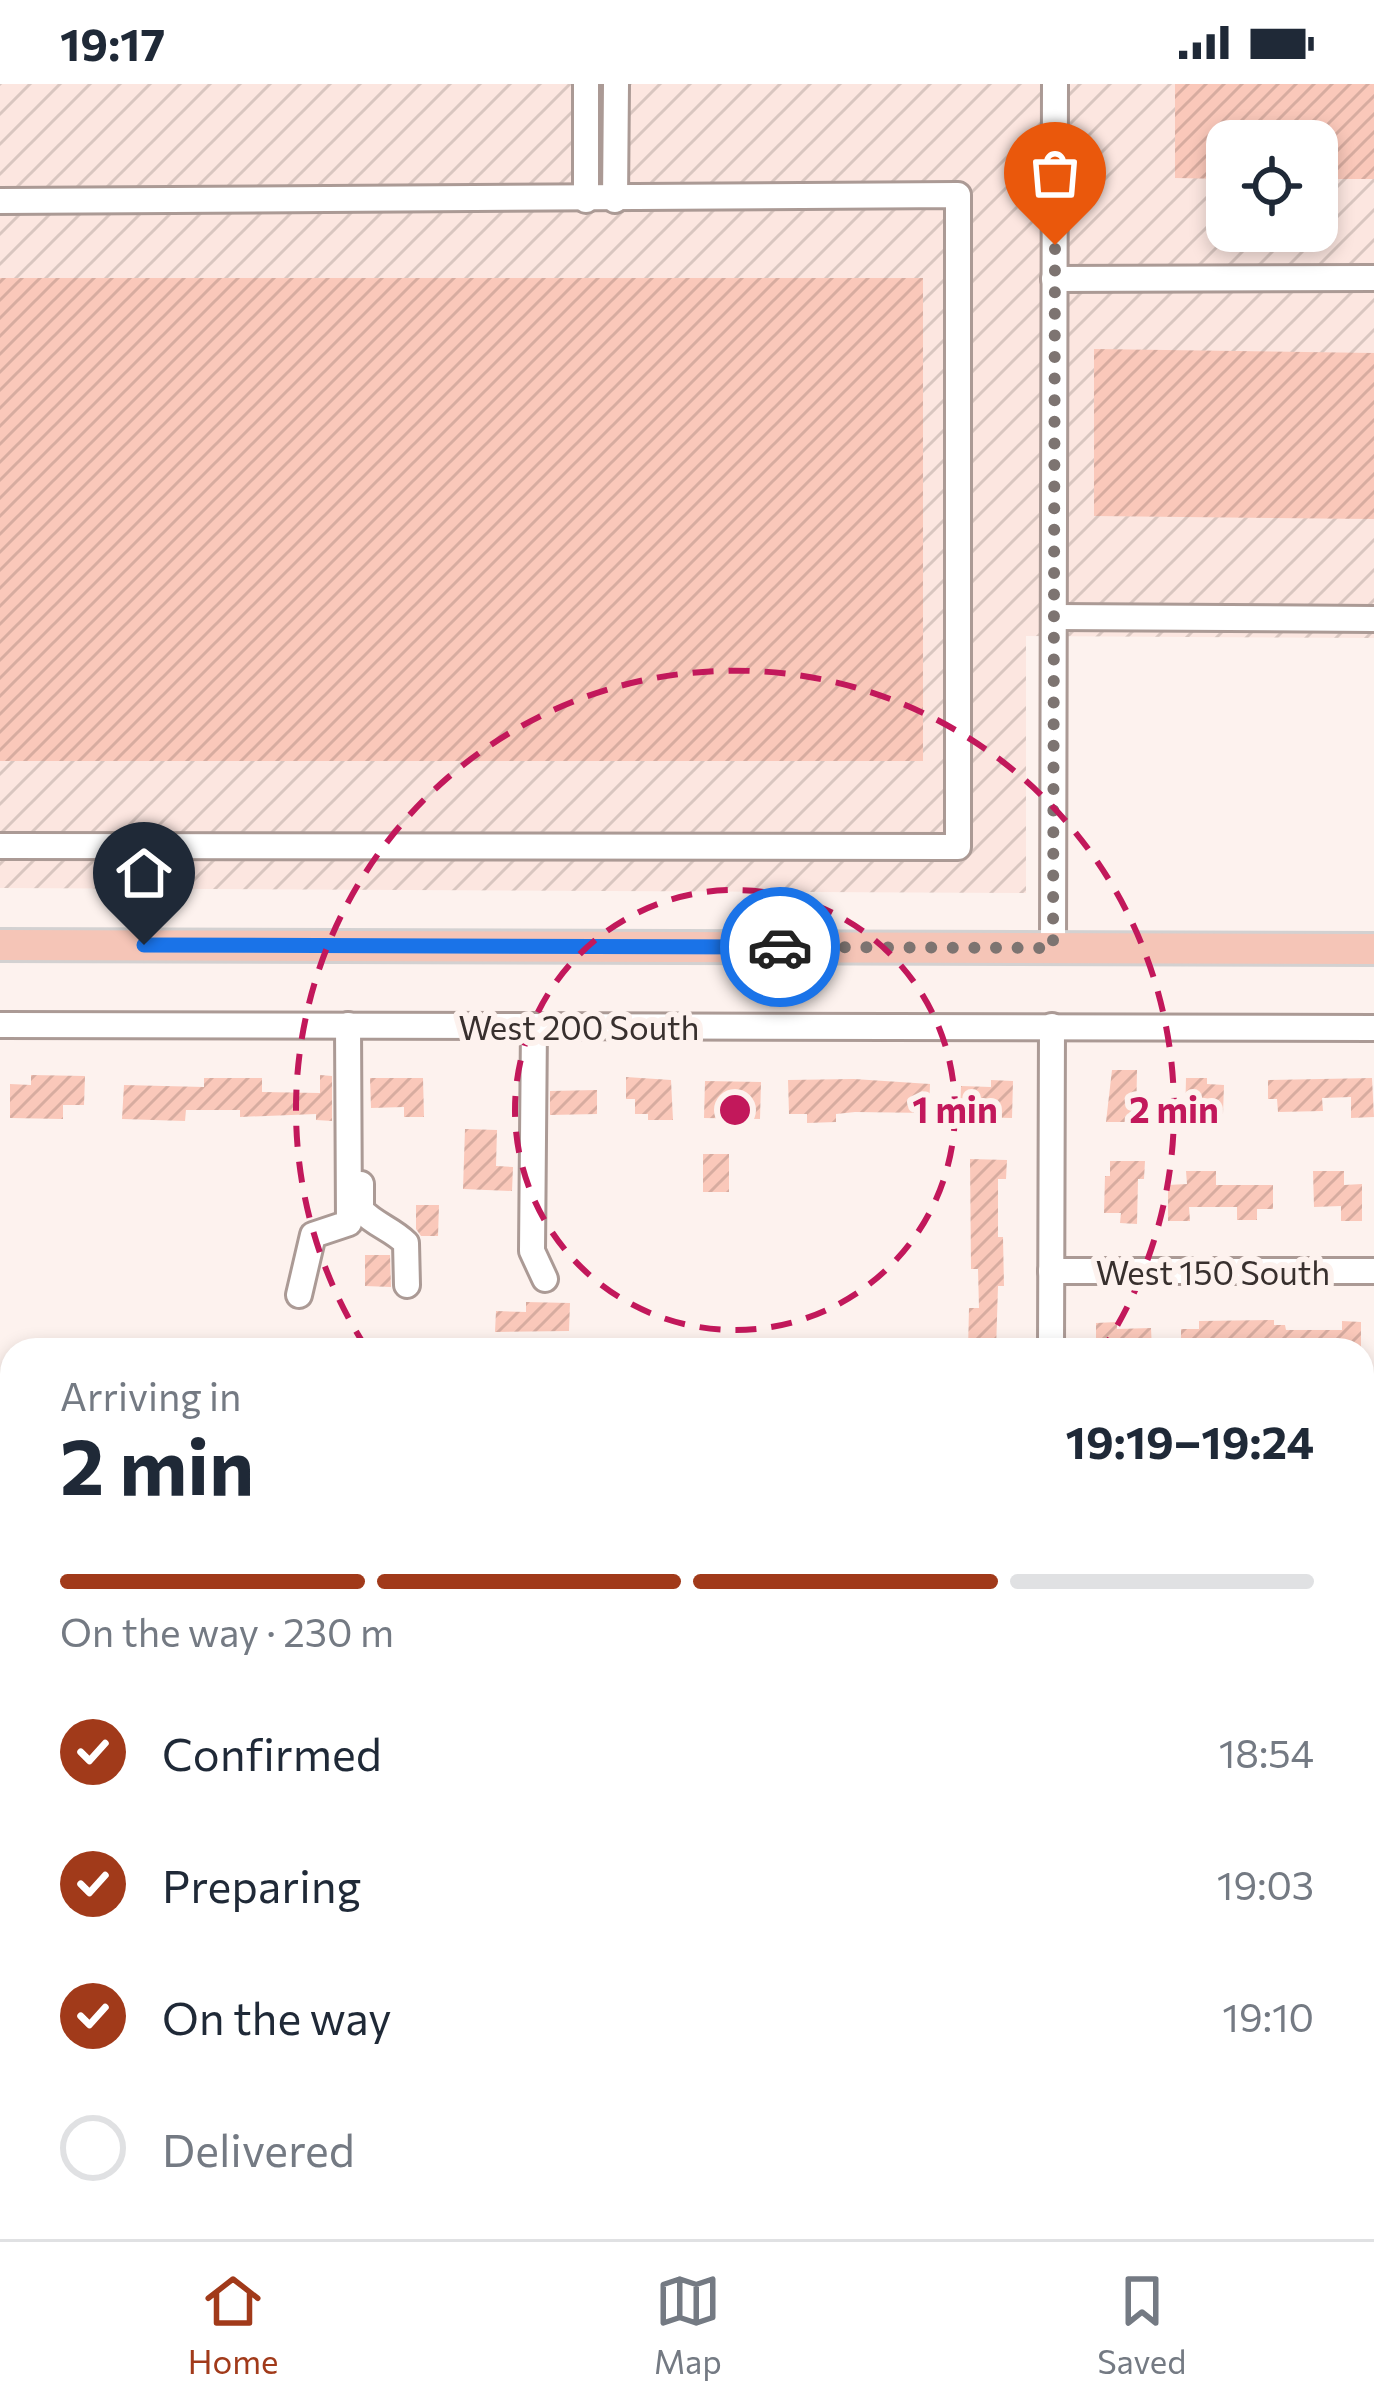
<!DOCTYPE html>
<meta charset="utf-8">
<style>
:root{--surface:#fff;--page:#f2f2f3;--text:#1f2937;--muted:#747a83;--line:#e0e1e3;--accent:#a13a1a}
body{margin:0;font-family:Commissioner,sans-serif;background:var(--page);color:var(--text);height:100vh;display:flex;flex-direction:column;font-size:45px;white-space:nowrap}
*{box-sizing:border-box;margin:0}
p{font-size:39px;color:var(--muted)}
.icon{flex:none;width:66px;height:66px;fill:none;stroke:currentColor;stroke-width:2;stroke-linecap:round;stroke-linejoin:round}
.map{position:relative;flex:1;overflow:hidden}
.details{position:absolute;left:0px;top:1254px;width:1374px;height:903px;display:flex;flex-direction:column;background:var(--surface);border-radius:36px 36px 0 0;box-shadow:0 6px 18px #0003}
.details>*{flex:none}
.controls{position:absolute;left:1206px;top:36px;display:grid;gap:24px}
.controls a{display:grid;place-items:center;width:132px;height:132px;border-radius:24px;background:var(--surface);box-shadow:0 6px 18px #0003;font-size:60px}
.pin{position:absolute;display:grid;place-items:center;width:102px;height:102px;color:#fff;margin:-123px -51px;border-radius:50% 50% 50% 0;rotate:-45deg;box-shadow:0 0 12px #0007}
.pin .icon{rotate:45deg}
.courier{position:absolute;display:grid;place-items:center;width:120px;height:120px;margin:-60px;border:9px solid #1a73e8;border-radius:50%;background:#fff;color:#222;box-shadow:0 3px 15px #0007}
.headline em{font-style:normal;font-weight:700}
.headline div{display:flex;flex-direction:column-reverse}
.headline{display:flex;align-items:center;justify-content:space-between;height:204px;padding:0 60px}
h1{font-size:78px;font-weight:700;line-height:90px}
.bar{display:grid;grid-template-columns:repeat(4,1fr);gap:18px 12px;align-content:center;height:144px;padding:0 60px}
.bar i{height:15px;border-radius:9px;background:var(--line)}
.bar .current{background:var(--accent)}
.bar p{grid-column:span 4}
ol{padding:0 60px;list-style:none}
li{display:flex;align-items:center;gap:36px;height:132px}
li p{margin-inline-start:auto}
li .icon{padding:12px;border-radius:50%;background:var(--accent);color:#fff;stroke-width:4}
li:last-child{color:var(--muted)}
li i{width:66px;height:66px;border:6px solid var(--line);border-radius:50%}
.status{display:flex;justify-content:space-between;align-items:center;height:84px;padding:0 60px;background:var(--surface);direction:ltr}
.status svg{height:33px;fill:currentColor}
.menu{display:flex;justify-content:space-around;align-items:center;height:168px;border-top:3px solid var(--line);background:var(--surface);font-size:33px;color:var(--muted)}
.menu a{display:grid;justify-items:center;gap:6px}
.menu .current{color:var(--accent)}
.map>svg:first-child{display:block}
</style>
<div class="status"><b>19:17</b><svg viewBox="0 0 49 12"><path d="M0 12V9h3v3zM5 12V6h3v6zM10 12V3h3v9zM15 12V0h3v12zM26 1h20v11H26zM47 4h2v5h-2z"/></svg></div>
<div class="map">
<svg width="1374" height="2155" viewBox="0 0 1374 2155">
<defs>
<pattern id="industrial-furrows" width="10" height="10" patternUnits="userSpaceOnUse" patternTransform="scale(3)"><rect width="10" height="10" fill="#fce6e0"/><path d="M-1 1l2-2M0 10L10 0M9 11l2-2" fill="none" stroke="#d9c6c0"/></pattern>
<pattern id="building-hatch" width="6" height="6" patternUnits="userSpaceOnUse" patternTransform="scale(3)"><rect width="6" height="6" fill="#fac8ba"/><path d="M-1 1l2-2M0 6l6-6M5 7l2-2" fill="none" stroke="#d7aca0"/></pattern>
</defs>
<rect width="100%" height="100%" fill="#fdf2ee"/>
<path fill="url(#industrial-furrows)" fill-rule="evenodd" d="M0,0H1374V554L1026,552V809L0,804ZM1227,57H1317V147H1227Z"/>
<g fill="url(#building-hatch)">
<path d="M1175,0H1374V95H1317V57H1227V95L1175,94Z"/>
<rect x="0" y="194" width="923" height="483"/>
<path d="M1094,265L1374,269V435L1094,432Z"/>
<path d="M1112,986H1137L1136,1038H1106Z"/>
<path d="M31,991L85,992L84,1021H63V1035L10,1034V1000L31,1001Z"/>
<path d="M320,991L332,992V1037L316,1036V1030L240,1033V1026H186L185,1037L122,1035L124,1001L204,1003V994H262V1008L320,1009Z"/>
<path d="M626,993L671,996L673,1036H648V1030H635V1015H626Z"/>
<path d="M370,994H423L424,1033H404V1023L371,1024Z"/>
<path d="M1186,994H1207V1000L1224,1001L1223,1030H1206L1205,1036H1185Z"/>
<path d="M1372,994L1374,1033L1351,1034V1013L1322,1014L1323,1027L1278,1028L1277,1015H1268V996Z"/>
<path d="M854,995L930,1000L929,1029L855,1028L836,1030V1038L807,1039V1030H789L788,996Z"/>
<path d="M991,996L1013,997L1012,1034L960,1033L961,1002L991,1003Z"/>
<path d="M705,997L761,998L760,1035L704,1034Z"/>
<path d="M597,1006V1030L550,1031V1007Z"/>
<path d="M465,1045L497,1046L496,1082L513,1083L512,1107L463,1105Z"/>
<rect x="703" y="1070" width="26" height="38"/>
<path d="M970,1075L1007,1076L1006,1095H998V1153H1003L1004,1202H998L996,1266H968L969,1224H979L978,1185H971Z"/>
<path d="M1110,1077H1145L1144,1095H1138L1137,1140L1120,1139L1121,1129H1104L1105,1092H1110Z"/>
<path d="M1186,1087H1216V1101H1273V1125H1257V1136H1237V1123H1189L1190,1137H1168V1101L1187,1100Z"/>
<path d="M1313,1087H1344V1101L1362,1100V1137H1341V1122L1314,1123Z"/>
<path d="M416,1121H439L438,1152H421L416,1145Z"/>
<path d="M365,1171H390L391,1203L365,1202Z"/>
<path d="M526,1218L570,1219L569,1247L495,1248L496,1227L526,1228Z"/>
<path d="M1274,1236V1241H1285L1286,1246H1342V1237L1361,1238V1266H1181V1245H1199V1237Z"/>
<path d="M1117,1238V1245L1151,1244L1152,1266H1096V1239Z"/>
</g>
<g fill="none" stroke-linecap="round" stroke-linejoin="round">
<g stroke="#ab9a95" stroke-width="30">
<g id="minor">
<path d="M586,116V0"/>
<path d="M615,116L616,0"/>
<path d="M0,117L958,111V763L0,762"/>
<path d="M1054,195L1374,194"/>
<path d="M1054,533L1374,535"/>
<path d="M1053,864L1055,0"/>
<path d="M0,941L1374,944"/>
<path d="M534,942L532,1167L545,1195"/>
<path d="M361,1100V1126C375,1141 392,1145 406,1159L407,1201"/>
<path d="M1051,1187H1374"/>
<path d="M299,1211L313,1151L349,1139L348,941"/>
<path d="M1051,1266L1052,942"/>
<path d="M0,1713L12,1730"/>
<path d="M1362,1915H1374"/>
<path d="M611,2145L615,2155"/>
<path d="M1293,2145H1374"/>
<path d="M1270,2155V2145"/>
</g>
</g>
<g stroke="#d3d1d1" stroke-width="36">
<path id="major" d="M0,861L1374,865"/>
</g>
<g stroke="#b2a8a5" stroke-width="3" stroke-dasharray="9 6" stroke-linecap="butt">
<path d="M0,2080L12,2097"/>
<path d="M45,2145L52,2155"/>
</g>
<use href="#minor" stroke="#fff" stroke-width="24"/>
<use href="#major" stroke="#f5c5b7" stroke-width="30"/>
</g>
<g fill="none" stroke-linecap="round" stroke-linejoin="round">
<path stroke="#7d7471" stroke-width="12" stroke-dasharray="0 21.6" d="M780,863L1053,864L1055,161"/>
<path stroke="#1a73e8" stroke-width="15" d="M144,861L780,863"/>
</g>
<g fill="none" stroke="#c2185b" stroke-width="6" stroke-dasharray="21 15">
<circle cx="735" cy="1026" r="220"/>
<path d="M367 1265A439 439 0 1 1 1103 1265"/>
</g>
<g text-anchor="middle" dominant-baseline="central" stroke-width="12" stroke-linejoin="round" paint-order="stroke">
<g font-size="33" fill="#38302e" stroke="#fdf2ee">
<text x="579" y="942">West 200 South</text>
<text x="1213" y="1187">West 150 South</text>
</g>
</g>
<circle cx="735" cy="1026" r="18" fill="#c2185b" stroke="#fdf2ee" stroke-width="6"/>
<g font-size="36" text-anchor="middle" font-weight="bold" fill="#c2185b" stroke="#fdf2ee" stroke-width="12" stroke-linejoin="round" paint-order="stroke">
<text x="955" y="1039">1 min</text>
<text x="1174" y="1039">2 min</text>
</g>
</svg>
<div class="controls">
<a><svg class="icon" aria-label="locate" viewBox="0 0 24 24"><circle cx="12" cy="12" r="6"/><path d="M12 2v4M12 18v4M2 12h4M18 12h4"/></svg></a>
</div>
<div class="pin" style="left:1055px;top:161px;background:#ea580c"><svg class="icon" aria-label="bag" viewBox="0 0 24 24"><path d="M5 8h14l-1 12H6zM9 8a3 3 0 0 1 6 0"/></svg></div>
<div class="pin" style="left:144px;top:861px;background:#1f2937"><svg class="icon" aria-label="home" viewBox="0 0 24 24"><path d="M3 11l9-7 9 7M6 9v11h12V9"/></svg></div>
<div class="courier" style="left:780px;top:863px"><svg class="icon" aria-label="car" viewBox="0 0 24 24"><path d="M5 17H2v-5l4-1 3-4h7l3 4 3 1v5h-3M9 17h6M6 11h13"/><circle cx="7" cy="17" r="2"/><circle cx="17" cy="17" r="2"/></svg></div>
<section class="details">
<div class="headline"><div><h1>2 min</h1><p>Arriving in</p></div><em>19:19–19:24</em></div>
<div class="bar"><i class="current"></i><i class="current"></i><i class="current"></i><i></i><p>On the way · 230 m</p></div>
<ol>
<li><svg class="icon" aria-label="check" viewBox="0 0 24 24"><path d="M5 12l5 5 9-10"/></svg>Confirmed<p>18:54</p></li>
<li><svg class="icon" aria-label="check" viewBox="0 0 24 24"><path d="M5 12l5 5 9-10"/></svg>Preparing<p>19:03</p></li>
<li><svg class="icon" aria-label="check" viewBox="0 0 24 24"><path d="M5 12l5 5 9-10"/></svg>On the way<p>19:10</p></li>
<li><i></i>Delivered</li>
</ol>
</section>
</div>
<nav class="menu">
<a class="current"><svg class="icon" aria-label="home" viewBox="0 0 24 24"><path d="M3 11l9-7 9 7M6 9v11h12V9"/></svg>Home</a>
<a><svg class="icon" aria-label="map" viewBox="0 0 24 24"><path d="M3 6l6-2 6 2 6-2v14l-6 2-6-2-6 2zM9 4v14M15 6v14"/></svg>Map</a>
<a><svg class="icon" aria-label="saved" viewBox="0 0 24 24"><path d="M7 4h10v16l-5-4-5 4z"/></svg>Saved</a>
</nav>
